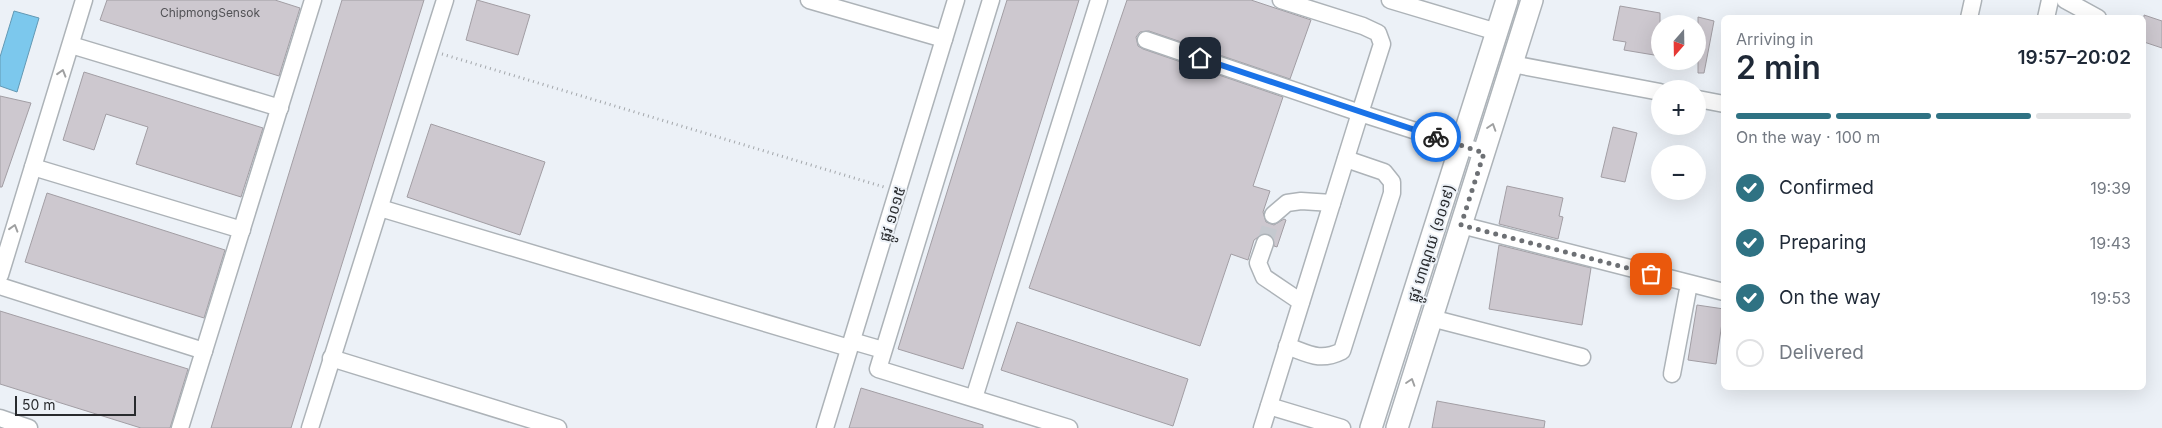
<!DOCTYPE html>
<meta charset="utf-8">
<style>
:root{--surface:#fff;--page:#f2f2f3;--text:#1f2937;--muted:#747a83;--line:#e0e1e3;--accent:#2f7283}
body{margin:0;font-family:Inter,"Noto Sans Khmer",sans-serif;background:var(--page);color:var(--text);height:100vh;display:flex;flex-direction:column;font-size:19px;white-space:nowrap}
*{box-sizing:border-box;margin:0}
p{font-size:16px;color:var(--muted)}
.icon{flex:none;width:28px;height:28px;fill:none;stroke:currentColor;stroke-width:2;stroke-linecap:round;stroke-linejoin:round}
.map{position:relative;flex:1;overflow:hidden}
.panel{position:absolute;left:1721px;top:15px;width:425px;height:375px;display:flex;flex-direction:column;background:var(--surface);border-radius:8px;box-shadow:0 5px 20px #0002}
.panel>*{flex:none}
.needle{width:32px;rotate:200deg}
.buttons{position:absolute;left:1651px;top:15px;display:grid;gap:10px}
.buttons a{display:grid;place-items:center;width:55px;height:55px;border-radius:50%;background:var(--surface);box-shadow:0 5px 20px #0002;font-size:25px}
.scale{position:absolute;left:15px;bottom:12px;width:121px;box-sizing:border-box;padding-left:5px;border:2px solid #292b2e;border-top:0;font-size:14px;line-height:18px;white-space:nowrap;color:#292b2e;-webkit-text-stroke:4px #ecf1f7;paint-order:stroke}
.pin{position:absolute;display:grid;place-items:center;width:42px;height:42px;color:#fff;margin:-21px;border-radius:10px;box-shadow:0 2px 8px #0006}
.courier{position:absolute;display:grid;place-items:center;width:50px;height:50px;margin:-25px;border:4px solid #1a73e8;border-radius:50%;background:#fff;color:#222;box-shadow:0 1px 6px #0007}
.headline em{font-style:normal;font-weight:600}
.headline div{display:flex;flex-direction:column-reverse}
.headline{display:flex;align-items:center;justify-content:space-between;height:85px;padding:0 15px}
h1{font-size:32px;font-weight:600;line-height:38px}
.bar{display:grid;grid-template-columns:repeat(4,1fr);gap:8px 5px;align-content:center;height:60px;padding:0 15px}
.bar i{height:6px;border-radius:4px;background:var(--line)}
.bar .on{background:var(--accent)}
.bar p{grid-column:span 4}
ol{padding:0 15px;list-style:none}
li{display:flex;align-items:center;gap:15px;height:55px}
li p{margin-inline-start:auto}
li .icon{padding:5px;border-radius:50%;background:var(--accent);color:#fff;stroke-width:4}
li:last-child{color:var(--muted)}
li i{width:28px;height:28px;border:2px solid var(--line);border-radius:50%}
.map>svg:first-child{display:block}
</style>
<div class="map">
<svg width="2162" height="428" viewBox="0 0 2162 428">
<rect width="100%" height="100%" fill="#ecf1f7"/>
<path fill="#7cc8ed" stroke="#6399b4" d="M14,11L39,18L17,92L0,86V57Z"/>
<g fill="#cdc8cf" stroke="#a29ea4">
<path d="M107,0H275L300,8L279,76L100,20Z"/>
<path d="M342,0H424L291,428H211Z"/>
<path d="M477,0L530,15L518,55L466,40Z"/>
<path d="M1007,0H1079L963,369L898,349Z"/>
<path d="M1127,0H1251L1311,20L1290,79L1149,31L1140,32L1136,37L1138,46L1143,49L1283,97L1253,186L1270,191L1263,212L1266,222L1274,225L1284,219L1286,220L1277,247L1274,246L1272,236L1264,233L1254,240L1248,260L1231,254L1200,346L1029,288Z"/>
<path d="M1620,6L1660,13V56L1624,50L1626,42L1613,40Z"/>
<path d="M2144,15L2162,21V48L2144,42Z"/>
<path d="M1698,17L1714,21L1704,73H1698Z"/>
<path d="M84,72L263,128L241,197L136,164L148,127L106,114L94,150L63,140Z"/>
<path d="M0,96L31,103L2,187H0Z"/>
<path d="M431,124L545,162L520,235L407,197Z"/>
<path d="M1613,127L1637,133L1625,182L1601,177Z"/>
<path d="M1507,186L1563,198L1559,216L1563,217L1558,239L1499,224Z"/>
<path d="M47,193L225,250L204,318L25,262Z"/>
<path d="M1499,245L1591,268L1582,325L1489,309Z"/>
<path d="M1697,305L1724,309L1716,364L1688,360Z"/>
<path d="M0,311L188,369L170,428H141L0,384Z"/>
<path d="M1017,322L1188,379L1173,426L1001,370Z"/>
<path d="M861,388L983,425V428H849Z"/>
<path d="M1437,401L1545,421L1544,428H1432Z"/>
</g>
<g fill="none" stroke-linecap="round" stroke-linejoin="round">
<path stroke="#c5c9cf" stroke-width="16" stroke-dasharray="16 8" stroke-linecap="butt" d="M1265,243L1273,215"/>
<g stroke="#adb3b8" stroke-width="19">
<g id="minor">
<path d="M809,0L944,39"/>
<path d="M991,0L878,369L1069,428"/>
<path d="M1390,0L1497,32"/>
<path d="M2065,0L2098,18"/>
<path d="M1969,18L1973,0"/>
<path d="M2046,18L2050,0"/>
<path d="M1146,40L1360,113L1382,44L1378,33L1363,26L1281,0"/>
<path d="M71,45L280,108"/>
<path d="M1512,64L1660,92"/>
<path d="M1698,99L1724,104"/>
<path d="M33,167L242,230"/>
<path d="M380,208L849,348"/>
<path d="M1273,215L1287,203L1301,201L1332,203"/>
<path d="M1461,225L1724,292"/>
<path d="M1265,243L1258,263L1264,277L1301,302"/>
<path d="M0,275L84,0"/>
<path d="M0,286L204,351"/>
<path d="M1431,318L1582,357"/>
<path d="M852,341L883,350"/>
<path d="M1287,346C1309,354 1320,362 1342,351L1392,193V182L1384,172L1346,159"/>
<path d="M331,358L558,428"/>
<path d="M1672,374L1689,284"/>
<path d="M974,398L1099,0"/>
<path d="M1269,406L1342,428"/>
<path d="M0,418L29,428"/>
<path d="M180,428L313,0"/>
<path d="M310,428L445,0"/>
<path d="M825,428L956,0"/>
<path d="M1262,428L1360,113L1484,153"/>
</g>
</g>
<g stroke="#adb3b8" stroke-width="24">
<g id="major">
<path d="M1371,428L1507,0"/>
<path d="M1397,428L1532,0"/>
</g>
</g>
<path stroke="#a3a7ab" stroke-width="3" stroke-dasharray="1 4" stroke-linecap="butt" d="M442,54L884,187"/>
<use href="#minor" stroke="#fff" stroke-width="16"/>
<use href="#major" stroke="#fff" stroke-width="21"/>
</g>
<defs><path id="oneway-chevron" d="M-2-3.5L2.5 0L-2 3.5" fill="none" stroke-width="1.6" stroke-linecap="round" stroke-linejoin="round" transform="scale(1.25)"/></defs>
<g stroke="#9fa0a1">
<use href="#oneway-chevron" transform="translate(62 73) rotate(-73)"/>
<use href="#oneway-chevron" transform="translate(1492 127) rotate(-72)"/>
<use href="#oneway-chevron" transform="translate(14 228) rotate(-73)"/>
<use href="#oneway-chevron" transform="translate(1411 382) rotate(-72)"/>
</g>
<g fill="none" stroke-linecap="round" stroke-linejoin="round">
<path stroke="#6d7074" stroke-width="5" stroke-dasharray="0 9" d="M1436,137L1484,153L1461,225L1651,274"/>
<path stroke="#1a73e8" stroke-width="6" d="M1200,58L1436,137"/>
</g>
<g text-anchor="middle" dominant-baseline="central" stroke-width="4" stroke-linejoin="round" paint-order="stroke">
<g font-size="12" fill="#525256">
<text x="210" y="12">ChipmongSensok</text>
</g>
<g font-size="15" fill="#292b2e" stroke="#ecf1f7">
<text transform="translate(892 214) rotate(-73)">ផ្លូវ ១០១៥</text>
<text transform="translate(1431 243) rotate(-72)">ផ្លូវ ហាណូយ (១០១៩)</text>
</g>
</g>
</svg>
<div class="buttons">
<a><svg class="needle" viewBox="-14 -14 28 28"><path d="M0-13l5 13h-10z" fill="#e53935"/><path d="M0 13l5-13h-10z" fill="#747a83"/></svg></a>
<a>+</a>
<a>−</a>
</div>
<div class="scale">50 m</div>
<div class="pin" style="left:1651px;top:274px;background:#ea580c"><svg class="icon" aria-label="bag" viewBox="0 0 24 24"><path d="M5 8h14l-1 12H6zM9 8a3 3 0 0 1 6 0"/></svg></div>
<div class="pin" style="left:1200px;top:58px;background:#1f2937"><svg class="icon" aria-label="home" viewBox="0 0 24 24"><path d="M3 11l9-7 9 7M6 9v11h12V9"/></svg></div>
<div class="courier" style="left:1436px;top:137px"><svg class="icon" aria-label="bike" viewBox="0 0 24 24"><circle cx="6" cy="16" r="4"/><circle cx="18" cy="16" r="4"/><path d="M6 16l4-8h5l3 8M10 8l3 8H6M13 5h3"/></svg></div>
<section class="panel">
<div class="headline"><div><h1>2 min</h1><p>Arriving in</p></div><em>19:57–20:02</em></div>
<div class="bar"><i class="on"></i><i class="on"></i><i class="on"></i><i></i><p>On the way · 100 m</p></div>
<ol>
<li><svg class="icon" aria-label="check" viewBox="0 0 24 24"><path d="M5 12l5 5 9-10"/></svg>Confirmed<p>19:39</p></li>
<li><svg class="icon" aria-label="check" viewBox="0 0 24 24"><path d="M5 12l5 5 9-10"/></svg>Preparing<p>19:43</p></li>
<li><svg class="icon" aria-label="check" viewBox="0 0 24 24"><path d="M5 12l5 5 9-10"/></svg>On the way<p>19:53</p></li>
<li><i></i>Delivered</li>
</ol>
</section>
</div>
